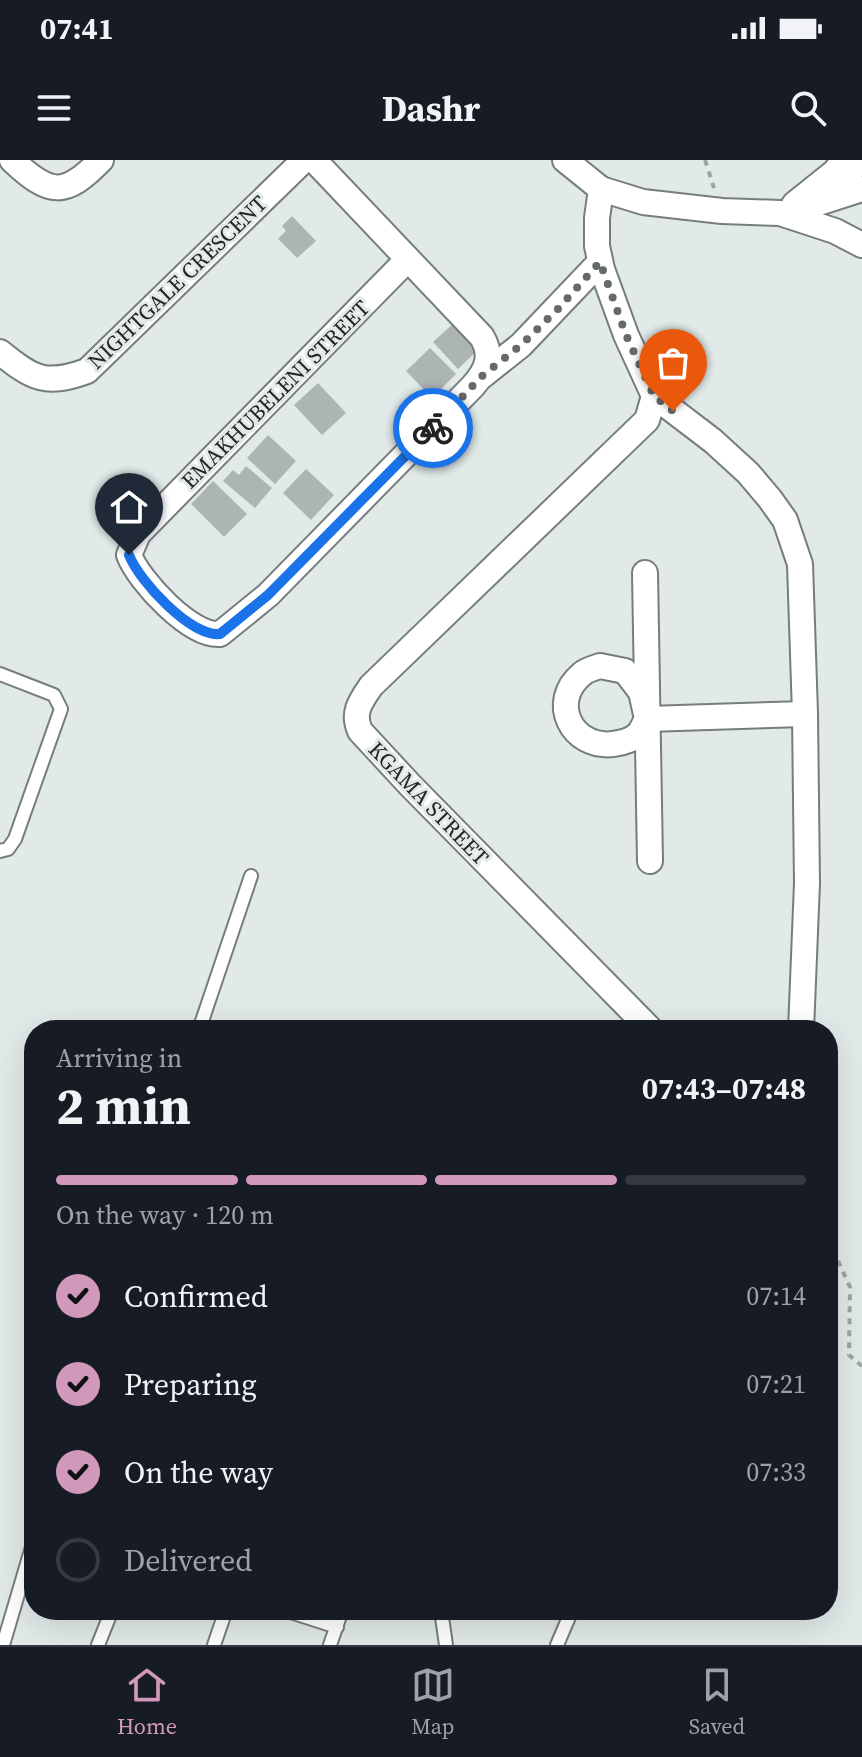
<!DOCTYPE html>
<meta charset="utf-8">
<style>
:root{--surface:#171b24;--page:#20242c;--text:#f1f3f6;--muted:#9ea1a6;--line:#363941;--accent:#d298bc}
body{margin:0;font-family:"Source Serif 4",serif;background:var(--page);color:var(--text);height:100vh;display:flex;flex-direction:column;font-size:30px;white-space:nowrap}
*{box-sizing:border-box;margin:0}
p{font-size:26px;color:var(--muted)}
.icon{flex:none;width:44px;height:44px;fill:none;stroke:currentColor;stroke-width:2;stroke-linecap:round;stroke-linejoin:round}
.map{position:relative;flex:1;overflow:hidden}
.sheet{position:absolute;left:24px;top:860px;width:814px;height:600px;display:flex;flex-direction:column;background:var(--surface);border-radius:32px;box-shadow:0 8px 32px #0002}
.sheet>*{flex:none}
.pin{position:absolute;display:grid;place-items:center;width:68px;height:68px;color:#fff;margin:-82px -34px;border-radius:50% 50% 50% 0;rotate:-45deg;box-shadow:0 0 8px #0007}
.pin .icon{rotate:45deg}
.courier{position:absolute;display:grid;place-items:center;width:80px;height:80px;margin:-40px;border:6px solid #1a73e8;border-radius:50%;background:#fff;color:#222;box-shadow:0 2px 10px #0007}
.summary em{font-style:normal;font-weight:700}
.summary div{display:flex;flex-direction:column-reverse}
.summary{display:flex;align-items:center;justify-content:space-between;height:136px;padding:0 32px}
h1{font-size:52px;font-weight:700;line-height:60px}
.bar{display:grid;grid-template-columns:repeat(4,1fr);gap:12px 8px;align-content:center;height:96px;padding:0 32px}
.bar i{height:10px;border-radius:6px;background:var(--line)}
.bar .current{background:var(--accent)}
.bar p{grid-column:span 4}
ol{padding:0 32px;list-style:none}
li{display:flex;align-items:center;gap:24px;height:88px}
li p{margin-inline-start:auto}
li .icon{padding:8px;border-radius:50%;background:var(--accent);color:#111;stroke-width:4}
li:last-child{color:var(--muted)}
li i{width:44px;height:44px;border:4px solid var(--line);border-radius:50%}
.status{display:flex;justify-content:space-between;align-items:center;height:56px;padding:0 40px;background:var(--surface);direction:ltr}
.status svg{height:22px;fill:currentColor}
header{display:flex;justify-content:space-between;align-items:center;height:104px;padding:0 32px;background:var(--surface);font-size:36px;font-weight:700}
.tab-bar{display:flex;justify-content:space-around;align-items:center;height:112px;border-top:2px solid var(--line);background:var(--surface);font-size:22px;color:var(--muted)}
.tab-bar a{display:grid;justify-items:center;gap:4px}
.tab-bar .current{color:var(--accent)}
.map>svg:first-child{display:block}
</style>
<div class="status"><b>07:41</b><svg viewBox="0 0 49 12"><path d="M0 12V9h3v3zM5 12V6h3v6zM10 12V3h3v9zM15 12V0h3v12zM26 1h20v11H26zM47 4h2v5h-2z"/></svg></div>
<header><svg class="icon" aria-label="menu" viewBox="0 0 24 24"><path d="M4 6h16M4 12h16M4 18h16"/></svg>Dashr<svg class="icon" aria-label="search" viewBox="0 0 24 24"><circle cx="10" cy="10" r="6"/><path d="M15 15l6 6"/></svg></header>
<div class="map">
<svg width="862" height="1485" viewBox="0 0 862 1485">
<rect width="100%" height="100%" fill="#e1e9e9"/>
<g fill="#adb4b4">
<path d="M292,56L316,81L297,98L278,79L286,71L282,66Z"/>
<path d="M455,162L480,188L458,209L433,182Z"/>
<path d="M430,188L456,214L432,238L406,211Z"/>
<path d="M318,223L346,253L322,275L294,245Z"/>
<path d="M268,275L296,301L275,324L247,298Z"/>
<path d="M246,306L272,328L255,348L223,321L233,310L239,315Z"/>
<path d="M306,309L334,335L311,360L283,333Z"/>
<path d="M213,321L247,354L224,377L191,344Z"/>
</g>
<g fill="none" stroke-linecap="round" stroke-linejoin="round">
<g stroke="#767d7d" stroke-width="16">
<g id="service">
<path d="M0,514L54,535L61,549L15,679L8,689L0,691"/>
<path d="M199,870L251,716"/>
<path d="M284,1450L337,1467"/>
<path d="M441,1450L446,1485"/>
<path d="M3,1485L34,1380"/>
<path d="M98,1485L112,1450"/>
<path d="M214,1485L226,1450"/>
<path d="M330,1485L342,1450"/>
<path d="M557,1485L572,1450"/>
</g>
</g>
<g stroke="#767d7d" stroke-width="28">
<g id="minor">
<path d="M12,0C50,36 65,37 101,0"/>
<path d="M314,0L482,177C493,196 487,210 473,226L268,435L220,474C191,477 139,421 129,395L138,374L407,100"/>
<path d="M565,0L601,29L643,42L722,51L780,53L835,71L862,85"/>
<path d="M601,29L597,58V86L602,109L626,175L654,236L713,281L748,313L770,339L785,360L800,404L805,554L807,723L801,870"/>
<path d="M809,46L862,29"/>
<path d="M0,192C33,219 46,226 87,211L304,0"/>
<path d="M482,216L521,185L600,102"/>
<path d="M645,413L650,701"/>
<path d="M600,506L625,511L641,532L647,559C644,564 641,572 637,575C631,581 621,583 613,584C572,589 548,542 582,514C586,510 594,508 600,506Z"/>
<path d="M647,559L805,554"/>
<path d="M651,870L410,625L360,571C352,553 360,542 371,526L647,260L654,236"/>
</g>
</g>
<g stroke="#767d7d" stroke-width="40">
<path id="secondary" d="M799,48L839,16L852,0"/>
</g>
<g stroke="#9ea4a4" stroke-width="4" stroke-dasharray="6 6" stroke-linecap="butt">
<path d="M705,0L714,28"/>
<path d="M828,1079L850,1127L849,1195L862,1206"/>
</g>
<use href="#service" stroke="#fff" stroke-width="12"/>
<use href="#minor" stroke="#fff" stroke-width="24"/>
<use href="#secondary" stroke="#fff" stroke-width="36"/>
</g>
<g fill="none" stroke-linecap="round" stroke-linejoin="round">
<path stroke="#666a6a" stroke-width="8" stroke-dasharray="0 14.4" d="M433,268L482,216L521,185L558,149L600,102L626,175L654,236L673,251"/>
<path stroke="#1a73e8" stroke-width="10" d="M129,395C139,421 191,477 220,474L268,435L433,268"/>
</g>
<g text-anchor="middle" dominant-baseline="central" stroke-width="6" stroke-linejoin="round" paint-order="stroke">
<g font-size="22" fill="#232626" stroke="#e1e9e9">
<text transform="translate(177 122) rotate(-44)">NIGHTGALE CRESCENT</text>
<text transform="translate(275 234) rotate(-45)">EMAKHUBELENI STREET</text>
<text transform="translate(429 643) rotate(46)">KGAMA STREET</text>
</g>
</g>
</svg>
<div class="pin" style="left:673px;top:251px;background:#ea580c"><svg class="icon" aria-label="bag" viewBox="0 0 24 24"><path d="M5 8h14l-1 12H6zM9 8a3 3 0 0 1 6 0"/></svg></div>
<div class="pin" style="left:129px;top:395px;background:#1f2937"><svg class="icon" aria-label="home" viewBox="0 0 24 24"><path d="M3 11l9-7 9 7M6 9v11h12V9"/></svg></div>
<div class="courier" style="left:433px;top:268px"><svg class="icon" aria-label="bike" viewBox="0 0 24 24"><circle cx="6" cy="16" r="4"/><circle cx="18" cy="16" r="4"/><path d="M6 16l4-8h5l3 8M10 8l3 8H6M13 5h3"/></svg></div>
<section class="sheet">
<div class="summary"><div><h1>2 min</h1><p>Arriving in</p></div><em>07:43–07:48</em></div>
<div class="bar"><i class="current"></i><i class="current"></i><i class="current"></i><i></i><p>On the way · 120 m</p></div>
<ol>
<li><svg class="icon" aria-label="check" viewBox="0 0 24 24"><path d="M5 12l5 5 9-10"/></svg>Confirmed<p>07:14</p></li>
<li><svg class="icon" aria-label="check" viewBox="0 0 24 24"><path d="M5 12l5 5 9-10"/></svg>Preparing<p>07:21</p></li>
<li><svg class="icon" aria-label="check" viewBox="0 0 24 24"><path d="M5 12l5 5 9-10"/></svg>On the way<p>07:33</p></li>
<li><i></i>Delivered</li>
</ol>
</section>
</div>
<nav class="tab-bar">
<a class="current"><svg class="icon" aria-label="home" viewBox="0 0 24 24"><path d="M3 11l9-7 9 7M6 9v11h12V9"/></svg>Home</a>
<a><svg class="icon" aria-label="map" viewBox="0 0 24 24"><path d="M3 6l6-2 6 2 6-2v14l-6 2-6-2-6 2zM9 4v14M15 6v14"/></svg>Map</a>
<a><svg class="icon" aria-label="saved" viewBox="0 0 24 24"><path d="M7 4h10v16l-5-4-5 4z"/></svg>Saved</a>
</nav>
